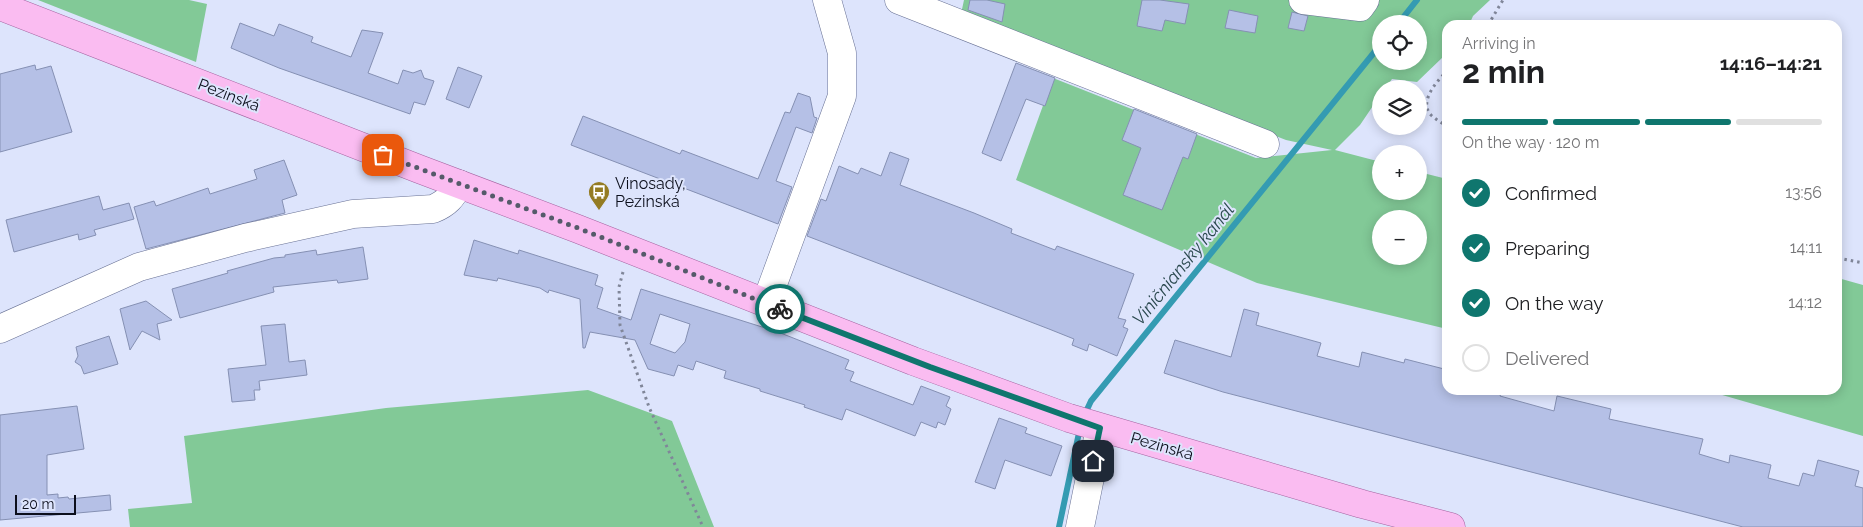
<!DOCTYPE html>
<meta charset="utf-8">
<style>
:root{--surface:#fff;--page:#f2f2f2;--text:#202124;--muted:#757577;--line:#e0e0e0;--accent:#0f766e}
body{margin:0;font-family:Raleway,sans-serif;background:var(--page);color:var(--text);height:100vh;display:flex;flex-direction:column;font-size:19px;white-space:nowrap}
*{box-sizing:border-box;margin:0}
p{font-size:16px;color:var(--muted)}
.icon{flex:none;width:28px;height:28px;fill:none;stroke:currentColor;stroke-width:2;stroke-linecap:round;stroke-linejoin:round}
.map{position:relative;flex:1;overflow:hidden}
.panel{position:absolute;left:1442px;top:20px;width:400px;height:375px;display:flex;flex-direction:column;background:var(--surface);border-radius:15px;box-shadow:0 2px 12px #0003}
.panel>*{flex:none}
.buttons{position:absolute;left:1372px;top:15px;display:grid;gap:10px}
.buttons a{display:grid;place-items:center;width:55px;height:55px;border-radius:50%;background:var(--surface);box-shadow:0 2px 12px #0003;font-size:25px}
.scale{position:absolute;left:15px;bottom:12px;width:61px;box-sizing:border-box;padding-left:5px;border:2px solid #0c0f1c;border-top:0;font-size:14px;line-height:18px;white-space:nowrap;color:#0c0f1c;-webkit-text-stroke:4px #dde4fc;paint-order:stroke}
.pin{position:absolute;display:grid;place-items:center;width:42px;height:42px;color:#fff;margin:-21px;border-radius:10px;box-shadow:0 2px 8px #0006}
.courier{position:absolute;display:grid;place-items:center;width:50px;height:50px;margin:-25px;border:4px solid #0f766e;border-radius:50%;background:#fff;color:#222;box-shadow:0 1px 6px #0007}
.headline em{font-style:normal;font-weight:700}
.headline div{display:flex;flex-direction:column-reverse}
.headline{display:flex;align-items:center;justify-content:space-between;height:85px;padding:0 20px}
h1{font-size:32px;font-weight:700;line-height:38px}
.bar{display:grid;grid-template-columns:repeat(4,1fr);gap:8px 5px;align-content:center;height:60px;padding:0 20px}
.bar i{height:6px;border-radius:4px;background:var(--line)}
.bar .selected{background:var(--accent)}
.bar p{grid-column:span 4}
ol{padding:0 20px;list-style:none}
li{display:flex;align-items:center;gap:15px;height:55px}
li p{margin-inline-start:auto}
li .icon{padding:5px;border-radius:50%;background:var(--accent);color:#fff;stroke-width:4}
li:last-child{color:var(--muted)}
li i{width:28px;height:28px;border:2px solid var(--line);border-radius:50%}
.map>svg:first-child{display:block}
</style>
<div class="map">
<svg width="1863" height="527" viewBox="0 0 1863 527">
<rect width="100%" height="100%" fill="#dde4fc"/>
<g fill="#82c997" fill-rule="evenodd">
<path d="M38,0H189L207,4L196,62Z"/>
<path d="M964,0H1490L1473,16L1469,25H1448L1447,55L1443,57L1417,82L1392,79L1385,89H1381V94L1360,125L1335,150L1381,162V191H1419V172L1447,179V329L1257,283L1016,180L1053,78L1256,158L1332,150L1286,140L961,14ZM1381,24H1419V61H1381ZM1381,219H1419V256H1381Z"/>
<path d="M1838,278L1863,285V436L1705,390H1838Z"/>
<path d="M588,390L672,421L714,527H130L128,509L192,503L184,436L386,408Z"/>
</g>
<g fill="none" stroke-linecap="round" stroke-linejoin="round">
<g stroke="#349bb2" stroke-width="6">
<path d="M1398,24L1417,0"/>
<path d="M1084,416L1091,401L1381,44"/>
<path d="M1059,527L1080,428"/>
</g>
</g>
<g fill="#b5c0e6" stroke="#8590b3" fill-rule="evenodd">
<path d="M970,0H987L1005,4L1002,22L968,10Z"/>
<path d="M1142,0H1160L1189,4L1185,24L1165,20L1162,31L1137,26Z"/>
<path d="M1229,10L1258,16L1255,33L1225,28Z"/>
<path d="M1292,12L1308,16L1304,31L1288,28Z"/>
<path d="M240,23L274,36L279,24L313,37L311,42L351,57L362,30L383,33L368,73L398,84L403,70L413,73L421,70L424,78L434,81L425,105L414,102L410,114L279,68L231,48Z"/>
<path d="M1016,63L1055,78L1045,106L1026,99L1001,161L982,153Z"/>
<path d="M35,65L36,70L51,66L72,132L0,152V74Z"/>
<path d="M458,67L482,76L469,108L446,99Z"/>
<path d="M798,93L810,97L814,117L817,118L812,133L796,127L776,181L792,187L778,224L571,145L583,116L680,154L682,150L758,179L785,112L790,113Z"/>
<path d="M1134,109L1197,134L1188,159L1183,157L1162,210L1123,195L1141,148L1122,140Z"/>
<path d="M890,152L909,159L900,185L974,213L1012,229L1011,233L1055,250L1057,246L1134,274L1118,318L1126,320L1123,327L1128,329L1117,356L1089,344L1087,351L1072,345L1074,339L1049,329L807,236L821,199L826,201L839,166L858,174L861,168L881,176Z"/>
<path d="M284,160L297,195L282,200L285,213L146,249L134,207L154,201L156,206L208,188L210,194L257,179L254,170Z"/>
<path d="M99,196L103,210L129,203L134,219L94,230L96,235L79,240L78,234L14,252L6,220Z"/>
<path d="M474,240L518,254L519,250L598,275L595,285L603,288L597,308L631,320L641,289L778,332L849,360L845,369L854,372L850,381L913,405L921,386L950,397L946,406L951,409L945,425L938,422L936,428L921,422L915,436L846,409L842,420L804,407L805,405L760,391V389L724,378L726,371L696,361L693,370L678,365L674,376L648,369L635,340L590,332L585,348H583L580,299L549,290L548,293L540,288L498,278L497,281L464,275ZM660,314L690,324L685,342L675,353L650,344Z"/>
<path d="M363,247L368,279L338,283L337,280L273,287L274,292L180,318L172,289L228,273L227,271L274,258L285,257V255L316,250L317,255Z"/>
<path d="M146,301L172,320L157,324L160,340L142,331L130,350L120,309Z"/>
<path d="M1244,309L1259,313L1256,325L1321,343L1317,356L1359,367L1362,352L1404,363L1405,359L1448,370V390H1502L1500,396L1554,411L1557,396L1611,409L1609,419L1703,439L1699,454L1729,463L1730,455L1771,465L1768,478L1799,486L1803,473L1814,476L1818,460L1859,471L1855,486L1863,488V527H1743L1223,392L1164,373L1175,340L1231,357Z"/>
<path d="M285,324L289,362L305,360L307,375L259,381L260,390H254L255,400L232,402L228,369L266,365L261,326Z"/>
<path d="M109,336L118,364L84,374L81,366L75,362L78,356L76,347Z"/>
<path d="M77,406L84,449L47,455V495L58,494V498L68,497L69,499L110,495L111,510L0,520V415Z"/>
<path d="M999,418L1027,428L1025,433L1062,446L1051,476L1005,460L995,489L975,482Z"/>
</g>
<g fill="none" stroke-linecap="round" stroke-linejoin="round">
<g stroke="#687194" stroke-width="29">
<g id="minor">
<path d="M899,0L1265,144"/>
<path d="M1303,0L1360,7L1365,0"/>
<path d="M766,303L842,96V53L827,0"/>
<path d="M0,329L139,267L245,238L353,214L433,209C447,203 452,197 459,184"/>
<path d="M1080,527L1100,428"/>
</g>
</g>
<g stroke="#a463a0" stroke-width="29">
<path id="major" d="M0,6L419,169L578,229L913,361L1069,418L1362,504L1451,527"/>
</g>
<g stroke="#808699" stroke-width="3" stroke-dasharray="2.5 4" stroke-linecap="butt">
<path d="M1488,25L1503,0"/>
<path d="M1448,70C1438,80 1418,101 1431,115C1435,119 1442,123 1448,127"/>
<path d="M1838,258L1863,263"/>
<path d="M623,272L619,287L620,325L649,407L703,527"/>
</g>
<use href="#minor" stroke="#fff" stroke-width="28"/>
<use href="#major" stroke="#fabcf1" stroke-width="28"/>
</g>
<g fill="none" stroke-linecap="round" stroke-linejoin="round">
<path stroke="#555a6a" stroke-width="5" stroke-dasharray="0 9" d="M383,155L578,228L780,309"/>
<path stroke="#0f766e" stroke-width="6" d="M780,309L930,367L1100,428L1093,461"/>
</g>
<defs>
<g id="bus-pin" transform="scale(1.125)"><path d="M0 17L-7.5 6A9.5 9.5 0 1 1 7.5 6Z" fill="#947b22" stroke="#dde4fc"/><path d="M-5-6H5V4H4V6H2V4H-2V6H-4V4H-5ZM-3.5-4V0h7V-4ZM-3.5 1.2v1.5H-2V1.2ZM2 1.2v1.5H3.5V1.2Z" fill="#fff"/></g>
</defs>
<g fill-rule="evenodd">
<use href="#bus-pin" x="599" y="192"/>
</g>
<g text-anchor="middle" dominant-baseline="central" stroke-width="4" stroke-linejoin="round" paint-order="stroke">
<g font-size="16" fill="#0c0f1c" stroke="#dde4fc">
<text transform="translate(229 95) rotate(21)">Pezinská</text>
<text transform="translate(1162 446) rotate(16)">Pezinská</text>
</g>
<g font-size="16" fill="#0c0f1c" stroke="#dde4fc" text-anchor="start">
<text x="615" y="183">Vinosady,<tspan x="615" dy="18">Pezinská</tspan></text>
</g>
<g font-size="18" font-style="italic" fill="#2b494f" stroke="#dde4fc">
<text transform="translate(1183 264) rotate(-51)">Viničniansky kanál</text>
</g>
</g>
</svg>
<div class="buttons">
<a><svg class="icon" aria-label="locate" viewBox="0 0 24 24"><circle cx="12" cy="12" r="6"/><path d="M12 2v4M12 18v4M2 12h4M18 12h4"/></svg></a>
<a><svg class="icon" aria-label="layers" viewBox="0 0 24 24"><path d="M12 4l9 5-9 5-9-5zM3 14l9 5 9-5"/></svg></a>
<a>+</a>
<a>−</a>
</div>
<div class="scale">20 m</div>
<div class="pin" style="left:383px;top:155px;background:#ea580c"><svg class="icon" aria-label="bag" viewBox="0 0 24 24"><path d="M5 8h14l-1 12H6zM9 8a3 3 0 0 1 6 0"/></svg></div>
<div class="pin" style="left:1093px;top:461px;background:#1f2937"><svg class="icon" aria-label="home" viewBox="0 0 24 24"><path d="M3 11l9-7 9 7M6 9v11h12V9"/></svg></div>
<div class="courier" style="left:780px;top:309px"><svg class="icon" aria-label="bike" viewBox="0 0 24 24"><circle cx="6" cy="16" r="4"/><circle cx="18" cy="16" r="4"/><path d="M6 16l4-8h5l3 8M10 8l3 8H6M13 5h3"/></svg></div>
<section class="panel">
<div class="headline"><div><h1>2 min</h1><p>Arriving in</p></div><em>14:16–14:21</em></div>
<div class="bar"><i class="selected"></i><i class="selected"></i><i class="selected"></i><i></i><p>On the way · 120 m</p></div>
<ol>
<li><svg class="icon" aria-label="check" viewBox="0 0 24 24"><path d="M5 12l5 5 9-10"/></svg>Confirmed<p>13:56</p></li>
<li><svg class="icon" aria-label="check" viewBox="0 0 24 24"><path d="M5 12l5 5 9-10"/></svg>Preparing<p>14:11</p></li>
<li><svg class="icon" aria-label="check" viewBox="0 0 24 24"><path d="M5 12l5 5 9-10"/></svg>On the way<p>14:12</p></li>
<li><i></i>Delivered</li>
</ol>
</section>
</div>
